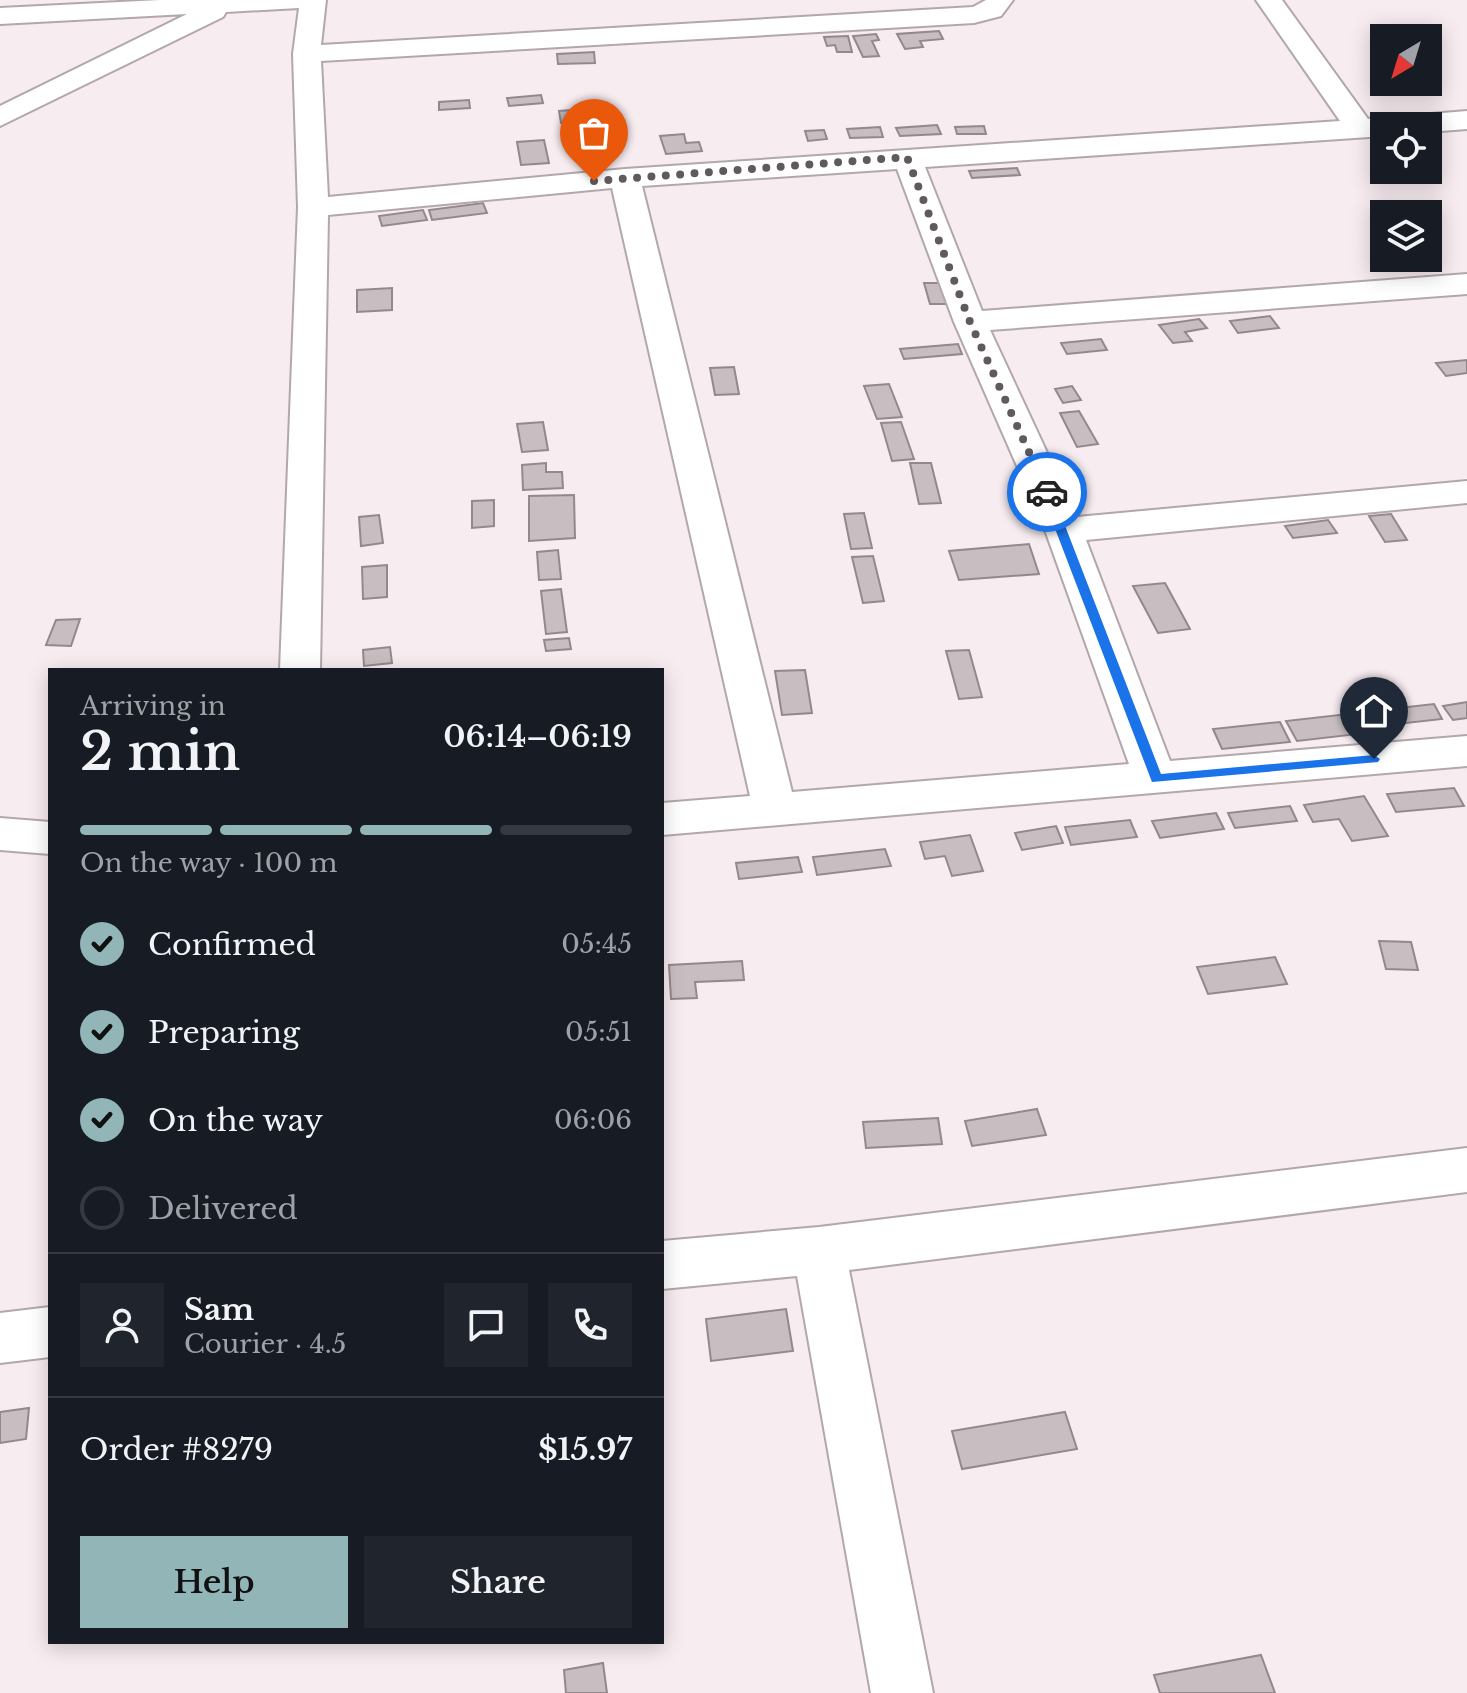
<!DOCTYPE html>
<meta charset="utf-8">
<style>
:root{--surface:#171b24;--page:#20242c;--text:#f1f3f6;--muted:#9ea1a6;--line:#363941;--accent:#92b5b8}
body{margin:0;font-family:"Libre Baskerville",serif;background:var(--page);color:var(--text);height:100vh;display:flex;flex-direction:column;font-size:30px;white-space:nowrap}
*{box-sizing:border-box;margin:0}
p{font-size:26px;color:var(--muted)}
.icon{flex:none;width:44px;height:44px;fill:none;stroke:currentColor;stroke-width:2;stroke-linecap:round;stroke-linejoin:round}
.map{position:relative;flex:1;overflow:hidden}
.drawer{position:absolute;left:48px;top:668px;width:616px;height:976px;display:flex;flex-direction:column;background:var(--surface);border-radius:0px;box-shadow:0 4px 20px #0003}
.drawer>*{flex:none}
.needle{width:52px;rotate:218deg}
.fabs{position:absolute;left:1370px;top:24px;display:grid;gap:16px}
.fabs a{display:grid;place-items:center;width:72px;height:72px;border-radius:0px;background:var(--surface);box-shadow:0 4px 20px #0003;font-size:40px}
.pin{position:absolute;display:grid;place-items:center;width:68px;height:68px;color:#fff;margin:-82px -34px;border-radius:50% 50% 50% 0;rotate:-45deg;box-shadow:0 0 8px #0007}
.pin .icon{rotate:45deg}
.courier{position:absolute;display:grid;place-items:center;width:80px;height:80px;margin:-40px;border:6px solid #1a73e8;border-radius:50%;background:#fff;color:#222;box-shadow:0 2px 10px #0007}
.overview em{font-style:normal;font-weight:600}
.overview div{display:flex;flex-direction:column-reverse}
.overview{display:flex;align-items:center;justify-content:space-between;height:136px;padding:0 32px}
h1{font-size:52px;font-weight:600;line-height:60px}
.bar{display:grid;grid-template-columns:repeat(4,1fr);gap:12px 8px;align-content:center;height:96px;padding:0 32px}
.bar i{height:10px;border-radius:6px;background:var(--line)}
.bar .current{background:var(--accent)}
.bar p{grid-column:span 4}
.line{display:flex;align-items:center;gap:20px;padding:0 32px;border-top:2px solid var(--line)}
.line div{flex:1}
.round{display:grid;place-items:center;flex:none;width:84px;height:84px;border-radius:0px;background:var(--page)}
ol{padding:0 32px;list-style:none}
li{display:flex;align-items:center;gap:24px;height:88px}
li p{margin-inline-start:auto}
li .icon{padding:8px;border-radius:50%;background:var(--accent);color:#111;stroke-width:4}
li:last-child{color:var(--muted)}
li i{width:44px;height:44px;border:4px solid var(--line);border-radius:50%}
.action{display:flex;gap:16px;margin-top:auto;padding:16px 32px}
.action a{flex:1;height:92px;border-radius:0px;background:var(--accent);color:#111;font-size:32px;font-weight:600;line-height:92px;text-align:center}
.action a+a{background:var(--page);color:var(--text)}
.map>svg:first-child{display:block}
</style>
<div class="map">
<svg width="1467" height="1693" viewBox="0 0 1467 1693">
<rect width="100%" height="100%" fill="#f7ecf0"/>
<g fill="#c8bec1" stroke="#93898c" stroke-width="2">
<path d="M939,31L943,39L920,41L923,47L905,49L897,34Z"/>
<path d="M876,34L879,40L872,41L879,56L863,57L853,36Z"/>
<path d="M848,36L852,52H837L835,45L827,46L824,37Z"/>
<path d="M594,52L595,63L558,64L557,54Z"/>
<path d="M541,95L543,103L509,106L507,98Z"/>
<path d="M469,100L470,108L439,110V102Z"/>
<path d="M602,108L604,120L561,123L559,111Z"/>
<path d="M937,125L941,134L900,136L896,128Z"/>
<path d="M984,126L986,134H957L955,127Z"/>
<path d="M880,127L883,137L850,138L847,129Z"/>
<path d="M824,130L827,139L808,141L805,131Z"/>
<path d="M684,134L686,143L699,142L702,151L666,154L660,136Z"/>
<path d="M544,140L549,163L521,165L517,142Z"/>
<path d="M1017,168L1020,175L972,178L969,171Z"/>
<path d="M483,203L487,213L432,220L429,210Z"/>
<path d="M423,210L427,220L382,226L379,216Z"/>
<path d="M924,283H945L951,304H930Z"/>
<path d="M392,288V310L357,312V290Z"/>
<path d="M1270,316L1279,328L1238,333L1230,321Z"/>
<path d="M1199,319L1207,328L1185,332L1192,341L1173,343L1159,325Z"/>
<path d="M1101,339L1107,350L1067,354L1061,343Z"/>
<path d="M958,344L962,354L904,359L900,349Z"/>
<path d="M1467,360V373L1446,376L1436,363Z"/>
<path d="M734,367L739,394L715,395L710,368Z"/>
<path d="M889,384L902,417L877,419L864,386Z"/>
<path d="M1072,386L1081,400L1063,403L1055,389Z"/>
<path d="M1079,411L1098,444L1077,447L1060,413Z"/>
<path d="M543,422L548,450L522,452L517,424Z"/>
<path d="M901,422L914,459L892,461L881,423Z"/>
<path d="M546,463V472H562L563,488L523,490L522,465Z"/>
<path d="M910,463H931L941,503L919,504Z"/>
<path d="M574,495L575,538L529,541V496Z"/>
<path d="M494,500V526L472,528V501Z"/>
<path d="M864,513L872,548L851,549L844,514Z"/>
<path d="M1391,514L1407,540L1385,542L1369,516Z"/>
<path d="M379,515L383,543L361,546L359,517Z"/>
<path d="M1328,520L1337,533L1293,538L1285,526Z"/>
<path d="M1029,544L1039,574L959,580L949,551Z"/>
<path d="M558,550L561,579L539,580L537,552Z"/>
<path d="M873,556L884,601L863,603L852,557Z"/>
<path d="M387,565V597L363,599L362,567Z"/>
<path d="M1165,583L1190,629L1158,633L1133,586Z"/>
<path d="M561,589L567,632L546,634L541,591Z"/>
<path d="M80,619L71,646L46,645L56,620Z"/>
<path d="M569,638L571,649L546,651L544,640Z"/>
<path d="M390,647L392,663L364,666L363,650Z"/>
<path d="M969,650L982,697L959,699L946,651Z"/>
<path d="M805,670L812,713L782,715L775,671Z"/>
<path d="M1467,702V718L1453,720L1443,706Z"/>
<path d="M1434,704L1442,719L1379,726L1371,711Z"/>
<path d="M1348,714L1358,734L1297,741L1286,721Z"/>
<path d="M1280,722L1290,742L1222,749L1213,729Z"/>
<path d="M1454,788L1464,806L1396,812L1387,794Z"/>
<path d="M1364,796L1388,836L1352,841L1339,819L1313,822L1304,805Z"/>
<path d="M1290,806L1297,821L1235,828L1228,813Z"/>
<path d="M1216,813L1224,829L1160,838L1152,821Z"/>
<path d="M1130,820L1137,837L1071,845L1065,827Z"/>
<path d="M1056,826L1063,843L1022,850L1015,833Z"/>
<path d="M970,835L983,871L952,876L945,856L925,859L920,842Z"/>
<path d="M885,849L891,866L817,875L813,857Z"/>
<path d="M798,857L802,872L739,879L736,863Z"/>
<path d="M1379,941L1411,942L1418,970L1386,969Z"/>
<path d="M1275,957L1287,984L1208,994L1197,967Z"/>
<path d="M742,961L744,980L695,982L697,998L671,999L669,965Z"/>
<path d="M1037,1109L1046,1135L972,1146L965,1121Z"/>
<path d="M938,1118L942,1144L866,1148L863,1122Z"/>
<path d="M786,1309L793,1351L711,1361L706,1319Z"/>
<path d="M29,1408L26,1439L0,1443V1412Z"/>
<path d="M1065,1412L1077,1449L962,1469L952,1431Z"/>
<path d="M1261,1655L1275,1693H1160L1154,1675Z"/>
<path d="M603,1663L607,1693H566L564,1670Z"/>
</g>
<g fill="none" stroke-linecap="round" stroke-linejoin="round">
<g stroke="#b2a8ab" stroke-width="4">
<g id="minor">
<path d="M160,0H326L321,45L973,7L986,0H1013L1001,16L974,23L321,61L328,197L625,169L1340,121L1256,0H1282L1368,119L1467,111V129L1428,132V126H1384V136L925,167L982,311L1467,274V294L990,330L1077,517L1467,481V503L1086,540L1170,761L1467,736V766L662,835V803L750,796L612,188L328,215L320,670H280L298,207L293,54L299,8L226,12L223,17L0,126V106L187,14L0,24V8ZM897,169L954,322L1045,530L1129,764L792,792L642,186Z"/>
<path d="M0,818L50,822V854L0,850Z"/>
<path d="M1467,1148V1192L849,1270L933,1693H871L797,1276L662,1289V1241L819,1227Z"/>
<path d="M50,1307V1357L0,1363V1313Z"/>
</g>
</g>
<use href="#minor" fill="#fff" fill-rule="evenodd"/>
</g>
<path fill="#1a73e8" d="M1047,489L1052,492L1161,774L1374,755L1380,759L1378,762L1152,782L1041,492Z"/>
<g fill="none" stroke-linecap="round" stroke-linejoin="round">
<path stroke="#605a5c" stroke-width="8" stroke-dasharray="0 14.4" d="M594,181L907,157L970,322L1047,492"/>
</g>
</svg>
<div class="fabs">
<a><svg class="needle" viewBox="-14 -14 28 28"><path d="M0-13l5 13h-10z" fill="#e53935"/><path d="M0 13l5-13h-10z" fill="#9ea1a6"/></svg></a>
<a><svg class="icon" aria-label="locate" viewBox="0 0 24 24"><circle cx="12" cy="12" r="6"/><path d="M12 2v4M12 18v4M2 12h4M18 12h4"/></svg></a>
<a><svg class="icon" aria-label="layers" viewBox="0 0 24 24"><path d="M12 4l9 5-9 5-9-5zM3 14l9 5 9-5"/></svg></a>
</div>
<div class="pin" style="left:594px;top:181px;background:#ea580c"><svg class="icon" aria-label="bag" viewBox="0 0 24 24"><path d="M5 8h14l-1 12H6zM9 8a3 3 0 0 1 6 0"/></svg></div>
<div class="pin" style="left:1374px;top:759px;background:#1f2937"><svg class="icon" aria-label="home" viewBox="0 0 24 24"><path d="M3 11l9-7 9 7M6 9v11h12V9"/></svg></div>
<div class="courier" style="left:1047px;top:492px"><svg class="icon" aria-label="car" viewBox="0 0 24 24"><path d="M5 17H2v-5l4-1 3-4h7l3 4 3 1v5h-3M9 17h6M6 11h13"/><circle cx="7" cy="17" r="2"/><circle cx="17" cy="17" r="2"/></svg></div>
<section class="drawer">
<div class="overview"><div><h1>2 min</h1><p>Arriving in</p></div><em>06:14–06:19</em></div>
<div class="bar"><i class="current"></i><i class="current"></i><i class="current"></i><i></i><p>On the way · 100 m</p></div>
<ol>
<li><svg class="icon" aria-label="check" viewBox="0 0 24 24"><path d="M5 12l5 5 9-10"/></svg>Confirmed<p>05:45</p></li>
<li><svg class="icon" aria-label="check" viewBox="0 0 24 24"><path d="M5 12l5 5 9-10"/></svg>Preparing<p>05:51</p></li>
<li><svg class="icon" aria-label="check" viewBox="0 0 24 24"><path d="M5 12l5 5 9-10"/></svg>On the way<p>06:06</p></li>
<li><i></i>Delivered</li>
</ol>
<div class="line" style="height:144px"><a class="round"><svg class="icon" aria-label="person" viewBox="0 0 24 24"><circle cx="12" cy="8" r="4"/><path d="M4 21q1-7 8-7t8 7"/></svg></a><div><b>Sam</b><p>Courier · 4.5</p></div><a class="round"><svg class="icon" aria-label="chat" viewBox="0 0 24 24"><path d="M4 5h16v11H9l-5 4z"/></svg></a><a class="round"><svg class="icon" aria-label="phone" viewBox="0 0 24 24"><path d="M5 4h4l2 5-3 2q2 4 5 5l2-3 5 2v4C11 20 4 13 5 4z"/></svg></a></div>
<div class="line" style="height:104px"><div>Order #8279</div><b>$15.97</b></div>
<div class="action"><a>Help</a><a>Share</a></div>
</section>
</div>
